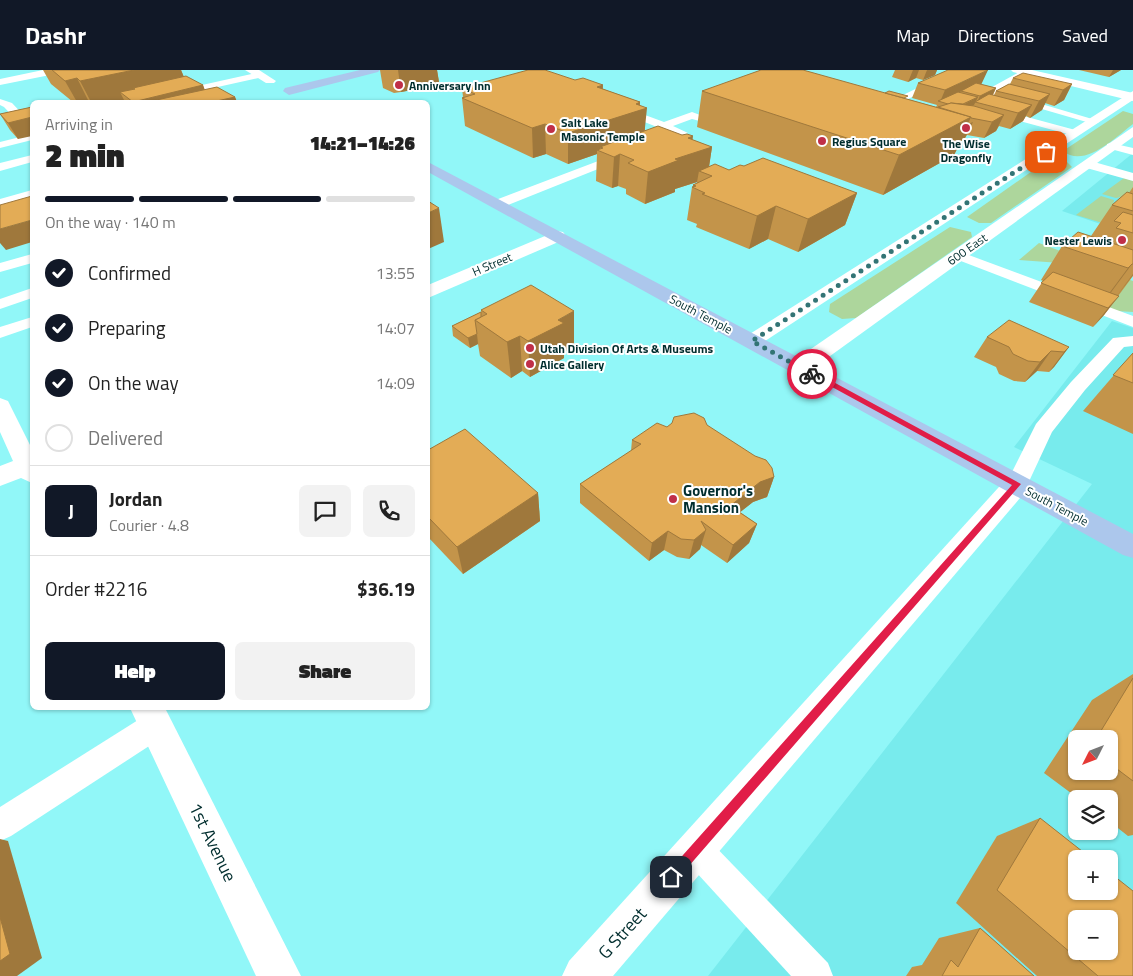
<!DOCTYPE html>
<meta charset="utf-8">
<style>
:root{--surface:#fff;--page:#f2f2f2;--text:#222;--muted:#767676;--line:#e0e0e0;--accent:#111827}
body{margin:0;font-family:"Titillium Web",sans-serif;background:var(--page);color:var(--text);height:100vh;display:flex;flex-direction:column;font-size:19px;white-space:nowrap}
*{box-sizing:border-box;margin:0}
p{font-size:16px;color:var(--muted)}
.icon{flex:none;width:28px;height:28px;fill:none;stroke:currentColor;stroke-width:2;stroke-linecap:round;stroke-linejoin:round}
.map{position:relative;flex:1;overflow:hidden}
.panel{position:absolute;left:30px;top:30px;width:400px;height:610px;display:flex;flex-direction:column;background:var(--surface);border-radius:8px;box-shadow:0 1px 4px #0004}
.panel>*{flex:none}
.needle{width:32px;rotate:228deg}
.buttons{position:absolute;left:1068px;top:660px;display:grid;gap:10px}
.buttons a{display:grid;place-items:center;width:50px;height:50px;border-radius:8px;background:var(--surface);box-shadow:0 1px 4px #0004;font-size:25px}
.pin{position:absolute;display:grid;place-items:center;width:42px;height:42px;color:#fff;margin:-21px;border-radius:10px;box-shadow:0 2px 8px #0006}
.courier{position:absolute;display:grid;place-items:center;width:50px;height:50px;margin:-25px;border:4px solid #e11d48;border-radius:50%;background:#fff;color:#222;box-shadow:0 1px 6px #0007}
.summary em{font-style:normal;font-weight:800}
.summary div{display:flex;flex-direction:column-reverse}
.summary{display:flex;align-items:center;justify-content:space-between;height:85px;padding:0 15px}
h1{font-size:32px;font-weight:800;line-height:38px}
.bar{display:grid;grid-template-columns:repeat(4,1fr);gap:8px 5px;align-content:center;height:60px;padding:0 15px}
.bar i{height:6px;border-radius:4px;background:var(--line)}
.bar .selected{background:var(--accent)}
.bar p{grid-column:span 4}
.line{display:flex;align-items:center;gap:12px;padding:0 15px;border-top:1px solid var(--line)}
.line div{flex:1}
.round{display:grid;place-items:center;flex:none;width:52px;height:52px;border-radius:8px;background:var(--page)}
ol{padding:0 15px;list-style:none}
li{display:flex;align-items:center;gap:15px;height:55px}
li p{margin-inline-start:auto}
li .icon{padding:5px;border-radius:50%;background:var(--accent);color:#fff;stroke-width:4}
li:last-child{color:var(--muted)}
li i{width:28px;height:28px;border:2px solid var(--line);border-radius:50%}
.primary-button{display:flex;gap:10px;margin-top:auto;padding:10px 15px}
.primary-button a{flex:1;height:58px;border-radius:8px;background:var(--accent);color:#fff;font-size:20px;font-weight:800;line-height:58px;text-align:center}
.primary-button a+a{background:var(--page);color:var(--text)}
header{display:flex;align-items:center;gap:30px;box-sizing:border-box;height:70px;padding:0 25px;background:var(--accent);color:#fff}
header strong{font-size:24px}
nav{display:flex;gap:28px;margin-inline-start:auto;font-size:18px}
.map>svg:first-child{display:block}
</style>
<header>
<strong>Dashr</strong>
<nav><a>Map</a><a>Directions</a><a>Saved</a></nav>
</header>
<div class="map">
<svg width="1133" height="906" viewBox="0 0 1133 906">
<rect width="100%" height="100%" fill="#91f7f8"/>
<g fill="#78ebed" fill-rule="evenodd">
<path d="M1133,83V165L1062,141Z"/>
<path d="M1112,251L1133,258V906H708L1092,414L1014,377ZM1076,669H1109V701H1076ZM1076,729H1109V761H1076ZM1076,789H1109V821H1076ZM1076,849H1109V881H1076Z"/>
</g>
<g fill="#add69c">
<path d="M1123,41L1133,44V54C1116,67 1084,99 1063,81Z"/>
<path d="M1048,90L1067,92L1072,97L991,153H979L967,147Z"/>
<path d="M1124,108L1133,111V125L1116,128L1102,124Z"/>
<path d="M1101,126L1114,130L1109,155L1076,145Z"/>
<path d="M950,157L971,162L972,167L856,248L842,249L829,242L830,234Z"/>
<path d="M1039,173L1071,185L1060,193L1019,190Z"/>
<path d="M1091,195L1133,211V242L1116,241L1105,237Z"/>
</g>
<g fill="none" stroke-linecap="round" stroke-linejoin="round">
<g fill="#fff" fill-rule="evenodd">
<path d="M954,0H966L908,29L899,27Z"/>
<path d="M1023,0L1031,2L997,21L1099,51L1098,53H1090L983,22Z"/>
<path d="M260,2L265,5L263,7L150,32H134L139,29Z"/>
<path d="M0,29L12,33L28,50V54H20L4,37L0,35Z"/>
<path d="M626,38L664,52L692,42L716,51L711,54L692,49L673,56L688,63L503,137H493L491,134L493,131L672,63L622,43V39Z"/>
<path d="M994,38L1079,61L1081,63L1075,66L990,43L989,41Z"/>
<path d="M32,64V70L0,78V72Z"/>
<path d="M1111,73L1133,78V85L1107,78V74Z"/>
<path d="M32,85V92L0,101V93Z"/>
<path d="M1087,90L1133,103V111L1083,97L1081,94Z"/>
<path d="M958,181L1133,246V257L953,188L951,185L953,182Z"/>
<path d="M32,184V193L0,202V193Z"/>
<path d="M32,218V228L0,239V229Z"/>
<path d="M32,247V257L0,268V257Z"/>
<path d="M1133,266V276L1124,277L1085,320L1052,362L1025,420L1017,422L1009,420L1006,414L1036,354L1071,312L1113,268Z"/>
<path d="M156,641L166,645L170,655L166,665L11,766L0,771V737L146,645Z"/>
<path d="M696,763L707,768L828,893L833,906H791L685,790L680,779L685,768Z"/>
</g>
<g fill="#fff" fill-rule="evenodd">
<path d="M43,0H66L60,3L0,15V9Z"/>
<path d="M1133,21V30L759,275L752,277L745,275L742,271L745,267Z"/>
<path d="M1133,57V67L808,302L800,304L792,302L789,297L792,292Z"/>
<path d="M557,161L563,162L566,166L563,170L428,228V215Z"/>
<path d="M0,328L8,331L32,379V413L21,408L0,416V396L13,391L0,362Z"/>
<path d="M1017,404L1026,407L1030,414L1026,421L613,906H562L569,891L1008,407Z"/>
<path d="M130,638H165L301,906H256Z"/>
</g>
<g fill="#fff" fill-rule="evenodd">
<path d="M245,0H259L276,11L274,13H266Z"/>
<path d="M1011,0H1032L1133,23V31L1013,2Z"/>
<path d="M32,120V130L0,139V129Z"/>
</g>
<g fill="#acc7ec" fill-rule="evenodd">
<path d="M360,0H380L378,2L289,25L283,21L285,18Z"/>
<path d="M428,92L1133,464V488L1123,485L428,102Z"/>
</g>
</g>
<g fill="#c3944a" fill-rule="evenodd">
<path d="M43,0H181L184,7L203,15L204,20L235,27L237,32H73L51,14Z"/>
<path d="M380,0H437L439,12L427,15L428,17L401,22L394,23L383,18Z"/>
<path d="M895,0H937L935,5L923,10L916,8L908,12L892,7Z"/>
<path d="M1079,0H1121L1109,7Z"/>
<path d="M1013,8L1072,14L1064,30L1054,36L1045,33L1042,40L1030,48L1026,46L1023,51L1010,59L999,56L996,61L984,68L967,65L965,68L961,71L954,85L883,125L697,57L702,21L907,29L936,37L937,35L912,28L918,13L981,15L996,18L993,25H994L996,21L1010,14Z"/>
<path d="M575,10L603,19L640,32V35L645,60L693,70L712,77L709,96L729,100L744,96L857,123L845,155L798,182L768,169L749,179L696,157L697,154L687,150L692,117H693V115L697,113V112L675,119V122L645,134L626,124V119L618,116L612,118L596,111L597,84L568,94L546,84L533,88L465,56L462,28L463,27L462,18Z"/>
<path d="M32,37L18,69L10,60L0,44Z"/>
<path d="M1133,117V206L1104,245L1093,257L1029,232L1043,211L1041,210L1062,176L1091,166L1112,135L1129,123Z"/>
<path d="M481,240L574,277L564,282V288L530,307L522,301L511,308L480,286L478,274L470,278L453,266L452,256L481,242Z"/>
<path d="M987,267L1069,277L1054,297L1049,302L1037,301L1025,312L1014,311L999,304L996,297L974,287Z"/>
<path d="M1133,283V364L1083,341Z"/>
<path d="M707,355L774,407L767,427L753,432L740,442L757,454L749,473L727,493L701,475L700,479L689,489L677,487L664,480L649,491L580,433V414L631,381L632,370L667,357Z"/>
<path d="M428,380L538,423L540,451L463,504L428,467Z"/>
<path d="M1133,604V765L1128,766L1109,751V729H1079L1044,703L1092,630ZM1076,669H1109V701H1076Z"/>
<path d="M1040,748L1133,906H1037L956,833L997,766Z"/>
<path d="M980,858L1034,906H906L912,897L922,895L939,868Z"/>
</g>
<g fill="#9f783c">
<path d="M134,0H181L187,15L135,19L133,18L139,29L120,22L125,32H91L80,11Z"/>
<path d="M398,0H437L439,12L427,15L428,17L401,22Z"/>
<path d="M913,0H919L916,8L908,12Z"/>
<path d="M927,0H937L935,5L923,10Z"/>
<path d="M988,0L981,15L961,21L958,26L940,32L945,20Z"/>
<path d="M1113,0H1121L1109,7Z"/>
<path d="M77,8L89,32H77L65,11Z"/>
<path d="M1072,14L1064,30L1054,36L1063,20Z"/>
<path d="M203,15L209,31L203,32H133Z"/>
<path d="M603,15L602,43L597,17Z"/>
<path d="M996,18L992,26L977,32L980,26Z"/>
<path d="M1050,24L1042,40L1030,48L1039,31Z"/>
<path d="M235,27L237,32H212Z"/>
<path d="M978,27L974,35L958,44L959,37Z"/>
<path d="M640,32L639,40L647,38L644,67L603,78L600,77V81L597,80V84L568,94V63Z"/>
<path d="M1032,35L1023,51L1010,59L1018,43Z"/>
<path d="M1004,45L996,61L984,68L992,52Z"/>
<path d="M32,47V66L18,69L8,53Z"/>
<path d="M971,47L968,54L973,52L965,68L961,71L954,85L883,125L899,85Z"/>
<path d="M545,54L546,84L533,88L532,58Z"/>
<path d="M693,66L691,84L712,77L708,104L699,101L697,112L675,119V122L645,134L648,102L675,89L688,68Z"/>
<path d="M620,84L618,116L612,118L614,87Z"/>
<path d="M857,123L845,155L798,182L808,149Z"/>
<path d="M776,136L768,169L749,179L757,146Z"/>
<path d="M439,138L444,172L428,179V143Z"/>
<path d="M32,150V172L6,180L0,173V159Z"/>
<path d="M1132,194L1106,229L1102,233L1128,198Z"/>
<path d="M1133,204V205L1113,231Z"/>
<path d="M1119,226L1104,245L1093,257L1108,238Z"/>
<path d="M574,241V277L564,282V288L530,307L528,271L558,250Z"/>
<path d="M477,264L478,274L470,278L468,268Z"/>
<path d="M520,266L522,301L511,308L507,272Z"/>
<path d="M1069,277L1054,297L1049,302L1064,282Z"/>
<path d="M1051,281L1037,301L1025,312L1040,292Z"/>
<path d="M774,407L767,427L753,432L724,455L730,436L760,412Z"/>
<path d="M538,423L540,451L463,504L457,477Z"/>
<path d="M757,454L749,473L727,493L733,475Z"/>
<path d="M706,460L700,479L689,489L694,470Z"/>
<path d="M668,461L664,480L649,491L652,473Z"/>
<path d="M0,769L8,771L42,888L17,906H0Z"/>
</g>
<g fill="#e3ac56" stroke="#9f783c" fill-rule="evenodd">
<path d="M52,0H134L80,11L77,8L65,11Z"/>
<path d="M528,0H545L575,10L583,8L603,15L597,17L640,32L636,34L647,38L568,63L545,54L532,58L462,28L475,24L462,18Z"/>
<path d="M761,0H803L971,47L899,85L702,21Z"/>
<path d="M948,0H988L945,20L918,13Z"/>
<path d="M1023,3L1072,14L1063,20L1013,8Z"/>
<path d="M186,6L203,15L133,32L120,22L135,19L133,18Z"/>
<path d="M976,13L996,18L980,26L961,21Z"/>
<path d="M1009,14L1050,24L1039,31L996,21Z"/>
<path d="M217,17L235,27L212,32H147Z"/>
<path d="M889,21L908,26L904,28L885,23Z"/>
<path d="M958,22L978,27L963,34L951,33L948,34L938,31Z"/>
<path d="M989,24L1032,35L1018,43L975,32Z"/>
<path d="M951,33L974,36L1004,45L992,52L971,48V47L938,37Z"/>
<path d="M32,37V44L31,45L32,47L8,53L0,44Z"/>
<path d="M658,56L682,65L687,64L693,66L688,68L712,77L675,89L679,90L648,102L628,93L634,90L620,84L614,87L597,80L603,78L600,77Z"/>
<path d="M763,88L857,123L808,149L776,136L757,146L702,124L705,123L692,117L696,116L693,115L712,106L699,101L715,94L729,100L740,95L744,96Z"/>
<path d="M1127,122L1133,124V141L1112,135Z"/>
<path d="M32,126V150L0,159V135Z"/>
<path d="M428,131L439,138L428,143Z"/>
<path d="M1123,142L1133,145V163L1116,158L1121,153L1114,151Z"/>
<path d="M1078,162L1133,180V194H1132L1128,198L1062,176Z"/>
<path d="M1053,202L1119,226L1108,238L1041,213Z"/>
<path d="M531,215L574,241L558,250L564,253L528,271L520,266L507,272L475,250L487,244L481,240Z"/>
<path d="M481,242V247L475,250L477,264L468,268L452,256Z"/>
<path d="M1009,250L1069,277L1064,282L1051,281L1040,292L1028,291L1013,284L1009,277L987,267Z"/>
<path d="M1133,283V313L1113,305Z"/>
<path d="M694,343L704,348L707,355L755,386L766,390L772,398L774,407L760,412L730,436L757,454L733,475L701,451L706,460L694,470L681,469L668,461L652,473L580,414L641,374L632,370L657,353L667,357L672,353L674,347Z"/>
<path d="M465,359L538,423L457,477L428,447V380Z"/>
<path d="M1133,608V711L1109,693V669H1096Z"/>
<path d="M1040,748L1092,789H1076V821H1109V802L1133,821V906H1098L997,820ZM1076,849H1109V881H1076Z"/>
<path d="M0,847L10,884L0,891Z"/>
<path d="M980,858L1034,906H942L951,890L958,897Z"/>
</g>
<path fill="#e11d48" d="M810,302H815L1021,414L675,812L671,813L665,807L667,803L1012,415L810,305Z"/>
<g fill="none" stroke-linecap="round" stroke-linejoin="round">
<path stroke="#337475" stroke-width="5" stroke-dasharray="0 9" d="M812,304L752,271L1046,82"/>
</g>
<g fill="#c02f48" stroke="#fff" stroke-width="2">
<circle cx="399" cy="15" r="5"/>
<circle cx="966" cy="58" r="5"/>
<circle cx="551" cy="59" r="5"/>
<circle cx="822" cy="71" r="5"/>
<circle cx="1122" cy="170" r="5"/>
<circle cx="530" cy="278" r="5"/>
<circle cx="530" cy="294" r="5"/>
<circle cx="673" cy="429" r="5"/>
</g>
<g text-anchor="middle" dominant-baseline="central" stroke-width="4" stroke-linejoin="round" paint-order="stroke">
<g font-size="12" font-weight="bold" fill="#002d2e" stroke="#fff" text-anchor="start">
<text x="409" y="15">Anniversary Inn</text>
<text x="561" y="52">Salt Lake<tspan x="561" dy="14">Masonic Temple</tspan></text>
<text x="832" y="71">Regius Square</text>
<text x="966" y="73" text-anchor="middle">The Wise<tspan x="966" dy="14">Dragonfly</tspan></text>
<text x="1112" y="170" text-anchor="end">Nester Lewis</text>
<text x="540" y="278">Utah Division Of Arts &amp; Museums</text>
<text x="540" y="294">Alice Gallery</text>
</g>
<g font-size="12" fill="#002d2e" stroke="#fff">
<text transform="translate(967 179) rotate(-35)">600 East</text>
<text transform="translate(492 194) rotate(-23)">H Street</text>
<text transform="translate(701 244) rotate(28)">South Temple</text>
<text transform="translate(1057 436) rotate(28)">South Temple</text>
</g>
<g font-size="15" font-weight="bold" fill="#002d2e" stroke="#fff" text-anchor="start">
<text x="683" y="420">Governor's<tspan x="683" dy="17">Mansion</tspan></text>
</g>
<g font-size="18" fill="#002d2e" stroke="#fff">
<text transform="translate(213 772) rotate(64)">1st Avenue</text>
<text transform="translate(622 863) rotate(-48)">G Street</text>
</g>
</g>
</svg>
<div class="buttons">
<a><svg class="needle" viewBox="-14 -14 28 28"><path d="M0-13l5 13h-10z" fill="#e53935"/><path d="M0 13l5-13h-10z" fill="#767676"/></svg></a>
<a><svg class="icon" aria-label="layers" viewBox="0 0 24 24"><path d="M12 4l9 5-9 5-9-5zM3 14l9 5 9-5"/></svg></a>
<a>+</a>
<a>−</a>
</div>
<div class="pin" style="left:1046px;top:82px;background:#ea580c"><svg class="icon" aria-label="bag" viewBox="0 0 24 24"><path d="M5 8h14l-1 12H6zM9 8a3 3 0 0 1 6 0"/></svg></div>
<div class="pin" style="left:671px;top:807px;background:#1f2937"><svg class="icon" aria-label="home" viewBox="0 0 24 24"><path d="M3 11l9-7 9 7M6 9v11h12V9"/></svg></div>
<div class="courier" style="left:812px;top:304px"><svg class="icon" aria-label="bike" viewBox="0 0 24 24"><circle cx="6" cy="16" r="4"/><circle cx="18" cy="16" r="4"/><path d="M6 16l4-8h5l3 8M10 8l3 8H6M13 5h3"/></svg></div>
<section class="panel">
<div class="summary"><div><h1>2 min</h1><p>Arriving in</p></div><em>14:21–14:26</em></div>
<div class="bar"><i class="selected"></i><i class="selected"></i><i class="selected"></i><i></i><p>On the way · 140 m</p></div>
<ol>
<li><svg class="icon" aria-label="check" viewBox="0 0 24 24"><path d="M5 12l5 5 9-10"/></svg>Confirmed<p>13:55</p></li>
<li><svg class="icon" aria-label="check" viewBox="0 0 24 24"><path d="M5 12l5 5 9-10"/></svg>Preparing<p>14:07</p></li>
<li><svg class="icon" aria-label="check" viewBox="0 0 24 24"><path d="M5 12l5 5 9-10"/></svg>On the way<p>14:09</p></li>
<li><i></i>Delivered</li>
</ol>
<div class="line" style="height:90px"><b class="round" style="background:var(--accent);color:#fff">J</b><div><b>Jordan</b><p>Courier · 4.8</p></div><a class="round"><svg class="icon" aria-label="chat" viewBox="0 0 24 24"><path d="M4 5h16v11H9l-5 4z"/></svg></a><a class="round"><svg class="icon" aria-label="phone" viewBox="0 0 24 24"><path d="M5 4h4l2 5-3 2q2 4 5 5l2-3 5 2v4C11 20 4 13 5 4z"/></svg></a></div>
<div class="line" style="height:65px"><div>Order #2216</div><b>$36.19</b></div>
<div class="primary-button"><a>Help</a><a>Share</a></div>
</section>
</div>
